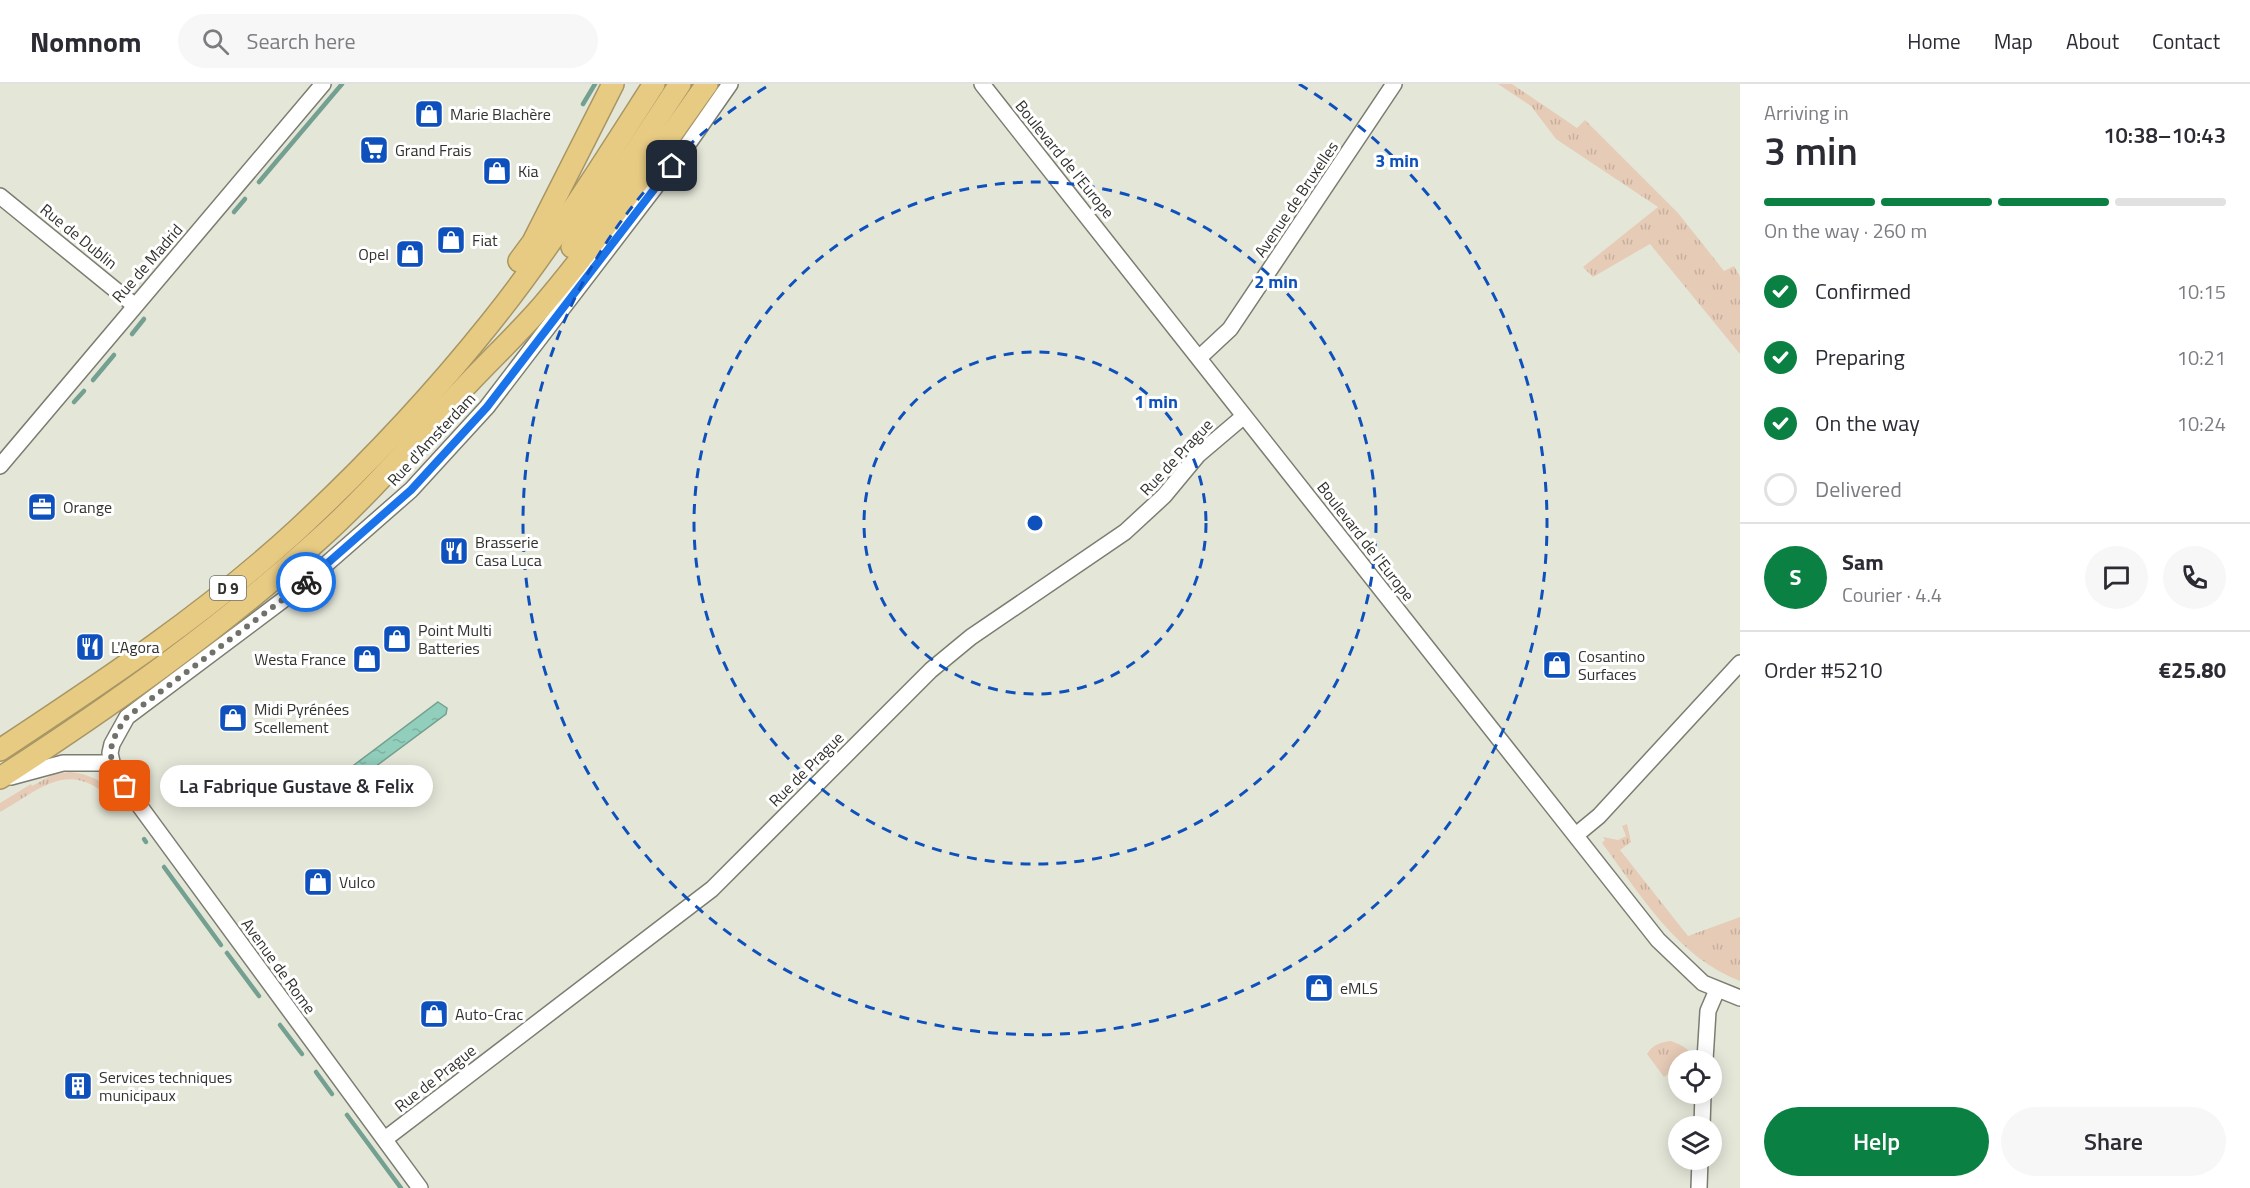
<!DOCTYPE html>
<meta charset="utf-8">
<style>
:root{--surface:#fff;--page:#f7f7f7;--text:#2b2b33;--muted:#7c7c81;--line:#e1e1e2;--accent:#0b8043}
body{margin:0;font-family:"Titillium Web",sans-serif;background:var(--page);color:var(--text);height:100vh;display:flex;flex-direction:column;font-size:22px;white-space:nowrap}
*{box-sizing:border-box;margin:0}
p{font-size:20px;color:var(--muted)}
.icon{flex:none;width:33px;height:33px;fill:none;stroke:currentColor;stroke-width:2;stroke-linecap:round;stroke-linejoin:round}
.map{position:relative;flex:1;overflow:hidden}
.details{display:flex;flex-direction:column;background:var(--surface);width:510px}
.details>*{flex:none}
.controls{position:absolute;left:1668px;top:966px;display:grid;gap:12px}
.controls a{display:grid;place-items:center;width:54px;height:54px;border-radius:50%;background:var(--surface);box-shadow:0 3px 15px #0003;font-size:30px}
.pin{position:absolute;display:grid;place-items:center;width:51px;height:51px;color:#fff;margin:-26px;border-radius:12px;box-shadow:0 3px 9px #0006}
.courier{position:absolute;display:grid;place-items:center;width:60px;height:60px;margin:-30px;border:4px solid #1a73e8;border-radius:50%;background:#fff;color:#222;box-shadow:0 2px 8px #0007}
.bubble{position:absolute;height:42px;border-radius:21px;background:var(--surface);box-shadow:0 3px 15px #0003;font-size:20px;font-weight:600;line-height:42px;text-align:center}
.summary em{font-style:normal;font-weight:600}
.summary div{display:flex;flex-direction:column-reverse}
.summary{display:flex;align-items:center;justify-content:space-between;height:102px;padding:0 24px}
h1{font-size:39px;font-weight:600;line-height:45px}
.bar{display:grid;grid-template-columns:repeat(4,1fr);gap:9px 6px;align-content:center;height:72px;padding:0 24px}
.bar i{height:8px;border-radius:4px;background:var(--line)}
.bar .selected{background:var(--accent)}
.bar p{grid-column:span 4}
.line{display:flex;align-items:center;gap:15px;padding:0 24px;border-top:2px solid var(--line)}
.line div{flex:1}
.round{display:grid;place-items:center;flex:none;width:63px;height:63px;border-radius:32px;background:var(--page)}
ol{padding:0 24px;list-style:none}
li{display:flex;align-items:center;gap:18px;height:66px}
li p{margin-inline-start:auto}
li .icon{padding:6px;border-radius:50%;background:var(--accent);color:#fff;stroke-width:4}
li:last-child{color:var(--muted)}
li i{width:33px;height:33px;border:3px solid var(--line);border-radius:50%}
.action{display:flex;gap:12px;margin-top:auto;padding:12px 24px}
.action a{flex:1;height:69px;border-radius:36px;background:var(--accent);color:#fff;font-size:24px;font-weight:600;line-height:69px;text-align:center}
.action a+a{background:var(--page);color:var(--text)}
header{display:flex;align-items:center;gap:36px;box-sizing:border-box;height:84px;padding:0 30px;background:var(--surface);border-bottom:2px solid var(--line)}
header strong{font-size:28px}
nav{display:flex;gap:33px;margin-inline-start:auto;font-size:21px}
.search{width:420px;height:54px;background:var(--page);display:flex;align-items:center;gap:15px;box-sizing:border-box;padding:0 21px;border-radius:33px;color:var(--muted);font-size:22px}
main{display:flex;flex:1;min-height:0}
.map>svg:first-child{display:block}
</style>
<header>
<strong>Nomnom</strong>
<div class="search"><svg class="icon" aria-label="search" viewBox="0 0 24 24"><circle cx="10" cy="10" r="6"/><path d="M15 15l6 6"/></svg>Search here</div>
<nav><a>Home</a><a>Map</a><a>About</a><a>Contact</a></nav>
</header>
<main>
<div class="map">
<svg width="1740" height="1104" viewBox="0 0 1740 1104">
<defs>
<pattern id="grass-tufts" width="24" height="20" patternUnits="userSpaceOnUse" patternTransform="scale(1.5)"><rect width="24" height="20" fill="#e6cbb7"/><path d="M3 7l-1-3M5 7V3M7 7l1-3M15 17l-1-3M17 17v-4M19 17l1-3" fill="none" stroke="#c6af9e"/></pattern>
<pattern id="water-ripples" width="26" height="14" patternUnits="userSpaceOnUse" patternTransform="scale(1.5)"><rect width="26" height="14" fill="#91cebc"/><path d="M2 4q2-2 4 0t4 0M15 11q2-2 4 0t4 0" fill="none" stroke="#7eb1a2"/></pattern>
</defs>
<rect width="100%" height="100%" fill="#e4e7d8"/>
<g fill="url(#grass-tufts)">
<path d="M1498,0H1512L1577,44L1585,36L1678,129L1724,187L1734,182L1740,193V270L1650,160L1593,193L1583,183L1658,123L1556,55L1531,22Z"/>
<path d="M69,688C90,690 105,697 117,715L113,717C69,673 40,706 0,728V719L31,700L32,702L52,691Z"/>
<path d="M1627,740L1631,758L1620,766L1688,852L1740,833V897C1677,873 1641,811 1602,759L1605,756L1603,753L1618,756L1626,752L1622,742Z"/>
<path d="M1671,957C1681,961 1692,965 1692,976H1678V996L1673,986L1664,993L1647,970C1652,961 1661,958 1671,957Z"/>
</g>
<path fill="url(#water-ripples)" stroke="#74a091" stroke-width="1.5" d="M438,618L447,624L446,630L348,703L339,701L338,693Z"/>
<g fill="none" stroke-linecap="round" stroke-linejoin="round">
<g stroke="#74a091" stroke-width="4.5">
<path d="M583,20L595,0"/>
<path d="M259,98L342,0"/>
<path d="M234,128L245,115"/>
<path d="M132,250L144,235"/>
<path d="M93,296L114,271"/>
<path d="M74,318L84,307"/>
<path d="M144,755L146,758"/>
<path d="M164,783L221,861"/>
<path d="M227,869L259,912"/>
<path d="M280,941L302,970"/>
<path d="M316,988L332,1010"/>
<path d="M347,1031L401,1104"/>
</g>
<g stroke="#7a7d70" stroke-width="18">
<g id="minor">
<path d="M982,0L1658,856L1703,899L1740,914"/>
<path d="M0,112L134,221"/>
<path d="M1200,273L1230,245L1394,0"/>
<path d="M0,382L323,0"/>
<path d="M11,693L63,679H111"/>
<path d="M1576,751L1599,732L1740,579"/>
<path d="M1705,976L1708,927L1717,906"/>
<path d="M1702,1042L1703,1010"/>
<path d="M385,1055L712,805L931,586L971,553L1125,448L1164,412L1198,371L1244,332"/>
<path d="M420,1104L114,687L110,669L112,660L127,633L299,504L411,406L487,323L686,63L730,0"/>
<path d="M1699,1104L1700,1076"/>
</g>
</g>
<g stroke="#a89665" stroke-width="24">
<g id="highway">
<path d="M572,163L680,0"/>
<path d="M519,177L533,158L613,0"/>
<path d="M0,666C103,598 206,530 297,446C366,382 432,312 491,238C551,163 602,81 654,0"/>
<path d="M0,694C111,622 219,546 317,457C370,410 415,356 463,305C489,277 518,250 543,221C602,152 654,74 707,0"/>
</g>
</g>
<use href="#minor" stroke="#fff" stroke-width="15"/>
<use href="#highway" stroke="#e8cb83" stroke-width="21"/>
</g>
<g fill="none" stroke-linecap="round" stroke-linejoin="round">
<path stroke="#70726a" stroke-width="6" stroke-dasharray="0 10.8" d="M125,702C105,675 107,660 127,633L306,498"/>
<path stroke="#1a73e8" stroke-width="8" d="M306,498L411,406L487,323L672,82"/>
</g>
<g fill="none" stroke="#0f51bc" stroke-width="3" stroke-dasharray="10 8">
<circle cx="1035" cy="439" r="171"/>
<circle cx="1035" cy="439" r="341"/>
<path d="M1299 0A512 512 0 1 1 771 0"/>
</g>
<defs>
<g id="shop-square" transform="scale(1.5)"><rect x="-9" y="-9" width="18" height="18" rx="4" fill="#0f51bc" stroke="#fff"/><path d="M-5-2.5h2.3a2.7 3.5 0 0 1 5.4 0H5L5.5 6h-11ZM-1.5-2.5h3a1.5 2.3 0 0 0-3 0Z" fill="#fff"/></g>
<g id="supermarket-square" transform="scale(1.5)"><rect x="-9" y="-9" width="18" height="18" rx="4" fill="#0f51bc" stroke="#fff"/><path d="M-6-5.5h2.5l.6 2H6L4.5 2H-2.5L-4.4-4H-6ZM-1.5 3.2a1.3 1.3 0 1 0 .1 0ZM3 3.2a1.3 1.3 0 1 0 .1 0Z" fill="#fff"/></g>
<g id="office-square" transform="scale(1.5)"><rect x="-9" y="-9" width="18" height="18" rx="4" fill="#0f51bc" stroke="#fff"/><path d="M-6-3h4V-5.5h4V-3h4V5H-6ZM-1-4.5V-3h2v-1.5ZM-6 0V1H6V0Z" fill="#fff"/></g>
<g id="restaurant-square" transform="scale(1.5)"><rect x="-9" y="-9" width="18" height="18" rx="4" fill="#0f51bc" stroke="#fff"/><path d="M-5-6h1v4h1v-4h1v4h1v-4h1v5L-1.5 .5V6h-2V.5L-5-1ZM5-6V6H3V1.5H1.5Q1.5-4 5-6Z" fill="#fff"/></g>
<g id="building-square" transform="scale(1.5)"><rect x="-9" y="-9" width="18" height="18" rx="4" fill="#0f51bc" stroke="#fff"/><path d="M-4-6H4V6H1V3H-1V6H-4ZM-2.5-4.3h1.7v1.8h-1.7ZM.8-4.3h1.7v1.8H.8ZM-2.5-1h1.7V.8h-1.7ZM.8-1h1.7V.8H.8Z" fill="#fff"/></g>
</defs>
<g fill-rule="evenodd">
<use href="#shop-square" x="429" y="30"/>
<use href="#supermarket-square" x="374" y="66"/>
<use href="#shop-square" x="497" y="87"/>
<use href="#shop-square" x="451" y="156"/>
<use href="#shop-square" x="410" y="170"/>
<use href="#office-square" x="42" y="423"/>
<use href="#restaurant-square" x="454" y="467"/>
<use href="#shop-square" x="397" y="555"/>
<use href="#restaurant-square" x="90" y="563"/>
<use href="#shop-square" x="367" y="575"/>
<use href="#shop-square" x="1557" y="581"/>
<use href="#shop-square" x="233" y="634"/>
<use href="#shop-square" x="318" y="798"/>
<use href="#shop-square" x="1319" y="904"/>
<use href="#shop-square" x="434" y="930"/>
<use href="#building-square" x="78" y="1002"/>
</g>
<g text-anchor="middle" dominant-baseline="central" stroke-width="6" stroke-linejoin="round" paint-order="stroke">
<rect fill="#fff" stroke="#70706d" stroke-width="1.5" x="210" y="492" width="36" height="24" rx="4.5"/>
<g font-size="15" font-weight="bold" fill="#32332e">
<text x="228" y="504">D 9</text>
</g>
<g font-size="16" fill="#32332e" stroke="#fff" text-anchor="start">
<text x="450" y="30">Marie Blachère</text>
<text x="395" y="66">Grand Frais</text>
<text x="518" y="87">Kia</text>
<text x="472" y="156">Fiat</text>
<text x="389" y="170" text-anchor="end">Opel</text>
<text x="63" y="423">Orange</text>
<text x="475" y="458">Brasserie<tspan x="475" dy="18">Casa Luca</tspan></text>
<text x="418" y="546">Point Multi<tspan x="418" dy="18">Batteries</tspan></text>
<text x="111" y="563">L'Agora</text>
<text x="1578" y="572">Cosantino<tspan x="1578" dy="18">Surfaces</tspan></text>
<text x="346" y="575" text-anchor="end">Westa France</text>
<text x="254" y="625">Midi Pyrénées<tspan x="254" dy="18">Scellement</tspan></text>
<text x="339" y="798">Vulco</text>
<text x="1340" y="904">eMLS</text>
<text x="455" y="930">Auto-Crac</text>
<text x="99" y="993">Services techniques<tspan x="99" dy="18">municipaux</tspan></text>
</g>
<g font-size="16" fill="#32332e" stroke="#fff">
<text transform="translate(1065 75) rotate(51)">Boulevard de l'Europe</text>
<text transform="translate(1296 115) rotate(-56)">Avenue de Bruxelles</text>
<text transform="translate(79 152) rotate(39)">Rue de Dublin</text>
<text transform="translate(147 179) rotate(-49)">Rue de Madrid</text>
<text transform="translate(431 355) rotate(-47)">Rue d'Amsterdam</text>
<text transform="translate(1176 373) rotate(-47)">Rue de Prague</text>
<text transform="translate(1366 457) rotate(52)">Boulevard de l'Europe</text>
<text transform="translate(806 685) rotate(-45)">Rue de Prague</text>
<text transform="translate(279 882) rotate(54)">Avenue de Rome</text>
<text transform="translate(435 994) rotate(-38)">Rue de Prague</text>
</g>
</g>
<circle cx="1035" cy="439" r="9" fill="#0f51bc" stroke="#fff" stroke-width="3"/>
<g font-size="18" text-anchor="middle" font-weight="bold" fill="#0f51bc" stroke="#fff" stroke-width="6" stroke-linejoin="round" paint-order="stroke">
<text x="1397" y="83">3 min</text>
<text x="1276" y="204">2 min</text>
<text x="1156" y="324">1 min</text>
</g>
</svg>
<div class="controls">
<a><svg class="icon" aria-label="locate" viewBox="0 0 24 24"><circle cx="12" cy="12" r="6"/><path d="M12 2v4M12 18v4M2 12h4M18 12h4"/></svg></a>
<a><svg class="icon" aria-label="layers" viewBox="0 0 24 24"><path d="M12 4l9 5-9 5-9-5zM3 14l9 5 9-5"/></svg></a>
</div>
<div class="pin" style="left:125px;top:702px;background:#ea580c"><svg class="icon" aria-label="bag" viewBox="0 0 24 24"><path d="M5 8h14l-1 12H6zM9 8a3 3 0 0 1 6 0"/></svg></div>
<div class="pin" style="left:672px;top:82px;background:#1f2937"><svg class="icon" aria-label="home" viewBox="0 0 24 24"><path d="M3 11l9-7 9 7M6 9v11h12V9"/></svg></div>
<div class="courier" style="left:306px;top:498px"><svg class="icon" aria-label="bike" viewBox="0 0 24 24"><circle cx="6" cy="16" r="4"/><circle cx="18" cy="16" r="4"/><path d="M6 16l4-8h5l3 8M10 8l3 8H6M13 5h3"/></svg></div>
<div class="bubble" style="left:160px;top:681px;width:273px">La Fabrique Gustave &amp; Felix</div>
</div>
<section class="details">
<div class="summary"><div><h1>3 min</h1><p>Arriving in</p></div><em>10:38–10:43</em></div>
<div class="bar"><i class="selected"></i><i class="selected"></i><i class="selected"></i><i></i><p>On the way · 260 m</p></div>
<ol>
<li><svg class="icon" aria-label="check" viewBox="0 0 24 24"><path d="M5 12l5 5 9-10"/></svg>Confirmed<p>10:15</p></li>
<li><svg class="icon" aria-label="check" viewBox="0 0 24 24"><path d="M5 12l5 5 9-10"/></svg>Preparing<p>10:21</p></li>
<li><svg class="icon" aria-label="check" viewBox="0 0 24 24"><path d="M5 12l5 5 9-10"/></svg>On the way<p>10:24</p></li>
<li><i></i>Delivered</li>
</ol>
<div class="line" style="height:108px"><b class="round" style="background:var(--accent);color:#fff">S</b><div><b>Sam</b><p>Courier · 4.4</p></div><a class="round"><svg class="icon" aria-label="chat" viewBox="0 0 24 24"><path d="M4 5h16v11H9l-5 4z"/></svg></a><a class="round"><svg class="icon" aria-label="phone" viewBox="0 0 24 24"><path d="M5 4h4l2 5-3 2q2 4 5 5l2-3 5 2v4C11 20 4 13 5 4z"/></svg></a></div>
<div class="line" style="height:78px"><div>Order #5210</div><b>€25.80</b></div>
<div class="action"><a>Help</a><a>Share</a></div>
</section>
</main>
